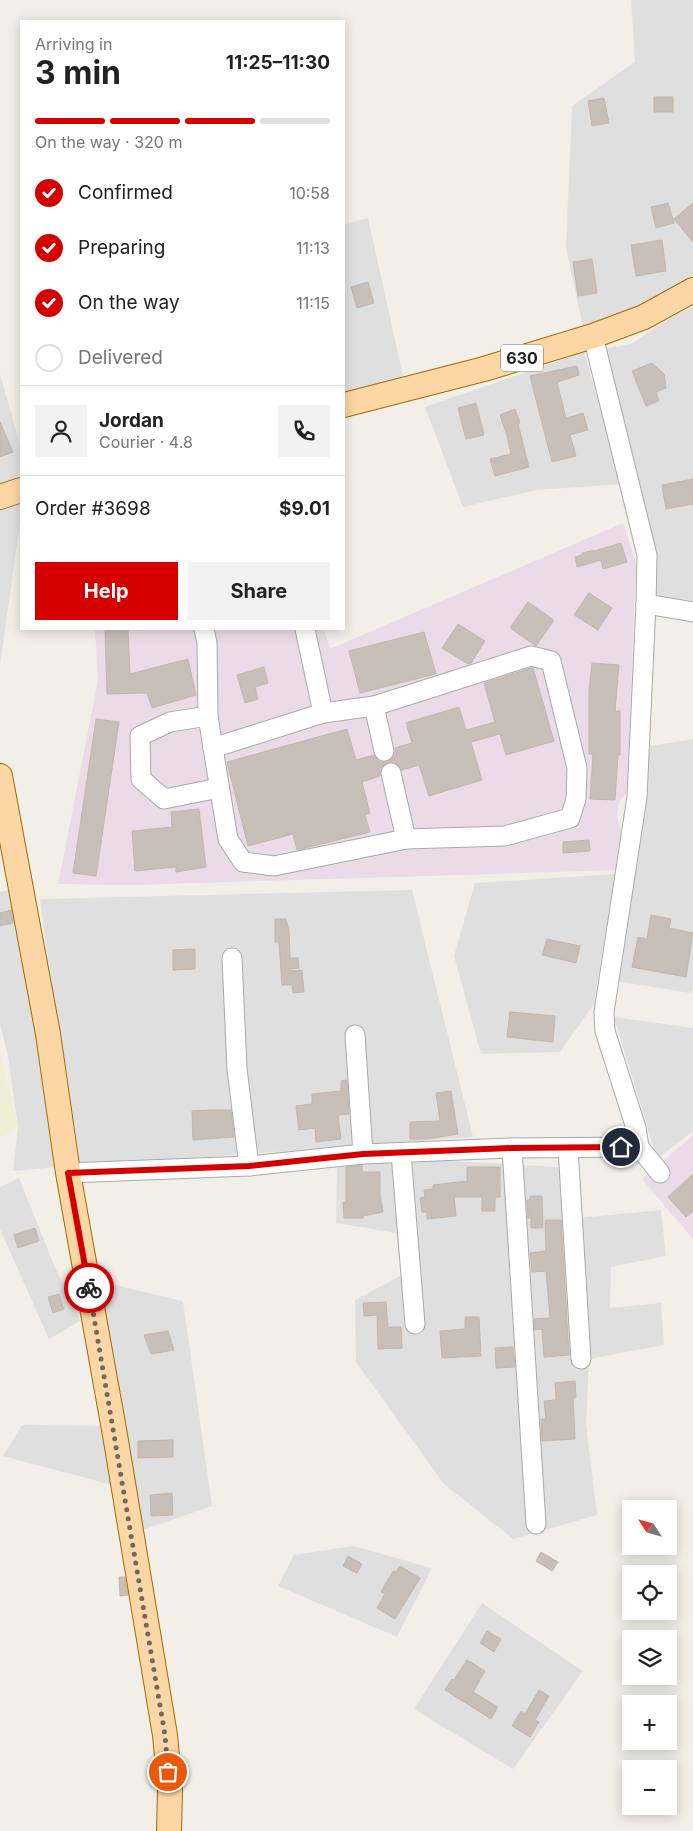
<!DOCTYPE html>
<meta charset="utf-8">
<style>
:root{--surface:#fff;--page:#f2f2f2;--text:#222;--muted:#767676;--line:#e0e0e0;--accent:#d40000}
body{margin:0;font-family:Inter,sans-serif;background:var(--page);color:var(--text);height:100vh;display:flex;flex-direction:column;font-size:19px;white-space:nowrap}
*{box-sizing:border-box;margin:0}
p{font-size:16px;color:var(--muted)}
.icon{flex:none;width:28px;height:28px;fill:none;stroke:currentColor;stroke-width:2;stroke-linecap:round;stroke-linejoin:round}
.map{position:relative;flex:1;overflow:hidden}
.drawer{position:absolute;left:20px;top:20px;width:325px;height:610px;display:flex;flex-direction:column;background:var(--surface);border-radius:0px;box-shadow:0 2px 12px #0003}
.drawer>*{flex:none}
.needle{width:32px;rotate:306deg}
.fabs{position:absolute;left:622px;top:1500px;display:grid;gap:10px}
.fabs a{display:grid;place-items:center;width:55px;height:55px;border-radius:0px;background:var(--surface);box-shadow:0 2px 12px #0003;font-size:25px}
.pin{position:absolute;display:grid;place-items:center;width:42px;height:42px;color:#fff;margin:-21px;border:2px solid #fff;border-radius:50%;box-shadow:0 1px 5px #0007}
.courier{position:absolute;display:grid;place-items:center;width:50px;height:50px;margin:-25px;border:4px solid #d40000;border-radius:50%;background:#fff;color:#222;box-shadow:0 1px 6px #0007}
.overview em{font-style:normal;font-weight:700}
.overview div{display:flex;flex-direction:column-reverse}
.overview{display:flex;align-items:center;justify-content:space-between;height:85px;padding:0 15px}
h1{font-size:32px;font-weight:700;line-height:38px}
.bar{display:grid;grid-template-columns:repeat(4,1fr);gap:8px 5px;align-content:center;height:60px;padding:0 15px}
.bar i{height:6px;border-radius:4px;background:var(--line)}
.bar .on{background:var(--accent)}
.bar p{grid-column:span 4}
.line{display:flex;align-items:center;gap:12px;padding:0 15px;border-top:1px solid var(--line)}
.line div{flex:1}
.round{display:grid;place-items:center;flex:none;width:52px;height:52px;border-radius:0px;background:var(--page)}
ol{padding:0 15px;list-style:none}
li{display:flex;align-items:center;gap:15px;height:55px}
li p{margin-inline-start:auto}
li .icon{padding:5px;border-radius:50%;background:var(--accent);color:#fff;stroke-width:4}
li:last-child{color:var(--muted)}
li i{width:28px;height:28px;border:2px solid var(--line);border-radius:50%}
.cta{display:flex;gap:10px;margin-top:auto;padding:10px 15px}
.cta a{flex:1;height:58px;border-radius:0px;background:var(--accent);color:#fff;font-size:20px;font-weight:700;line-height:58px;text-align:center}
.cta a+a{background:var(--page);color:var(--text)}
.map>svg:first-child{display:block}
</style>
<div class="map">
<svg width="693" height="1831" viewBox="0 0 693 1831">
<rect width="100%" height="100%" fill="#f2efe9"/>
<g fill="#e0dfdf">
<path d="M631,0H693V287L584,332L566,248L572,106L635,62Z"/>
<path d="M368,218L404,381L344,395V225Z"/>
<path d="M693,303V605L657,598L612,398L604,349L631,344Z"/>
<path d="M584,352L623,484L536,490L463,507L425,407Z"/>
<path d="M0,374L21,448V516L0,665Z"/>
<path d="M693,739V989L690,993L616,981L650,746Z"/>
<path d="M615,874L594,1004L560,1052L481,1054L454,956L475,883Z"/>
<path d="M16,887L59,1167L13,1171L18,1127L8,1056L0,1024V892Z"/>
<path d="M412,890L473,1137L75,1167L40,899Z"/>
<path d="M614,1017L693,1028V1131L657,1159Z"/>
<path d="M414,1159L575,1168L579,1218L661,1210L666,1256L611,1267L610,1308L661,1303L664,1345L589,1359L586,1424L597,1515L513,1539L444,1484L356,1362L355,1300L402,1275L396,1233L336,1223L337,1165Z"/>
<path d="M19,1178L54,1265L80,1321L49,1339L0,1229V1187Z"/>
<path d="M93,1280L183,1301L212,1506L140,1531L131,1490L3,1456L22,1425L118,1426Z"/>
<path d="M353,1546L432,1568L397,1637L278,1586L294,1555Z"/>
<path d="M482,1603L583,1671L513,1769L414,1709Z"/>
</g>
<g fill="#ebdbe8">
<path d="M623,523L636,563L627,793L619,802L617,817L622,833L620,870L134,885L58,884L98,681L95,629H324L330,649Z"/>
<path d="M693,1135V1239L642,1179Z"/>
</g>
<path fill="#eef0d5" d="M0,1055L18,1127L0,1138Z"/>
<g fill="#c7bfb8" stroke="#c4b6ab">
<rect x="654" y="97" width="19" height="15"/>
<path d="M604,98L609,123L592,126L588,101Z"/>
<path d="M668,203L674,223L656,228L651,207Z"/>
<path d="M693,203V242L674,219Z"/>
<path d="M662,240L666,271L636,276L631,245Z"/>
<path d="M592,259L597,293L578,296L573,262Z"/>
<path d="M368,282L374,303L357,308L351,287Z"/>
<path d="M652,363L664,374L666,388L656,392L659,401L646,406L632,371Z"/>
<path d="M577,366L579,375L557,382L566,418L583,413L588,430L570,435L576,456L552,462L530,376Z"/>
<path d="M476,403L484,435L466,439L458,408Z"/>
<path d="M515,409L520,423L518,424L529,467L495,476L490,459L511,454L507,436L500,415Z"/>
<path d="M0,422L13,452L0,457Z"/>
<path d="M693,479V504L666,509L662,485Z"/>
<path d="M621,543L627,562L603,569L601,560L577,567L575,557L582,555V553L594,550V551Z"/>
<path d="M589,593L612,608L598,630L574,615Z"/>
<path d="M528,602L554,620L536,646L510,628Z"/>
<path d="M458,624L485,641L471,663L468,664L442,648Z"/>
<path d="M105,629H128L130,674L188,659L196,695L152,708L147,693L107,694Z"/>
<path d="M424,632L436,674L360,693L349,651Z"/>
<path d="M592,663L619,665L615,711H620V755H618L615,800L590,799L593,754H589V691Z"/>
<path d="M264,667L268,683L255,687L258,699L245,703L237,675Z"/>
<path d="M531,668H533L554,741L506,755L500,734L471,742L482,780L429,796L419,765L402,770L395,762H388L380,769V776L362,782L370,813L365,815L370,832L297,850L293,834L248,846L227,762L347,729L356,760L374,755L380,762H387L395,755V748L412,743L406,723L459,707L466,730L495,722L484,683Z"/>
<path d="M96,719L119,722L96,876L73,873Z"/>
<path d="M199,809L206,867L176,872V867L135,871L132,831L172,827L171,812Z"/>
<path d="M589,840L590,851L563,853V842Z"/>
<path d="M11,910L13,923L0,926V913Z"/>
<path d="M651,915L671,919L669,928L693,933L686,977L632,967L638,937L647,939Z"/>
<path d="M275,919H286L289,931L290,958H298L299,968L291,969V971L302,970L304,992L293,993L292,985H282L279,942H275Z"/>
<path d="M547,939L580,946L576,963L542,955Z"/>
<path d="M195,949V969L173,970V950Z"/>
<path d="M510,1012L555,1016L553,1042L507,1037Z"/>
<path d="M347,1080L349,1114L338,1115L341,1139L316,1142L315,1128L299,1130L296,1106L312,1104V1094L341,1091V1081Z"/>
<path d="M451,1091L458,1134L427,1139H410V1122L440,1121L436,1093Z"/>
<path d="M212,1110H231L234,1137L193,1140L192,1111Z"/>
<path d="M362,1165V1172H380V1195L383,1212L363,1216V1218H344L343,1202H346V1167Z"/>
<path d="M467,1167H500V1197H495V1211H482V1197H454L456,1216L427,1219V1212H422L420,1198L425,1197L424,1190L433,1189V1185L467,1181Z"/>
<path d="M693,1174V1211L686,1217L668,1197Z"/>
<path d="M530,1196H542L543,1228H531V1218H528L527,1200H530Z"/>
<path d="M545,1220H561L569,1355L544,1357L542,1329L535,1330L534,1319L550,1318L546,1271L532,1272L530,1253L546,1251Z"/>
<path d="M35,1228L39,1241L18,1248L14,1235Z"/>
<path d="M59,1294L64,1309L53,1313L48,1297Z"/>
<path d="M386,1302L388,1327H401L402,1348L378,1349L377,1315L364,1316L363,1303Z"/>
<path d="M465,1317H479L481,1356L442,1358L440,1331L465,1329Z"/>
<path d="M168,1331L174,1350L151,1354L144,1335Z"/>
<path d="M513,1347L515,1367L496,1368L495,1348Z"/>
<path d="M575,1381L576,1397H573L575,1439L542,1441L541,1419H546L544,1401L556,1400L555,1383Z"/>
<path d="M173,1440V1457L138,1458V1441Z"/>
<path d="M172,1493L173,1515L151,1516L150,1495Z"/>
<path d="M541,1552L558,1562L552,1571L536,1561Z"/>
<path d="M348,1556L362,1564L357,1573L343,1566Z"/>
<path d="M400,1566L420,1578L395,1619L377,1608L385,1594L381,1592L393,1571L396,1572Z"/>
<path d="M119,1577H125L128,1595L120,1596Z"/>
<path d="M487,1631L501,1639L494,1652L480,1643Z"/>
<path d="M467,1660L485,1671L473,1692L498,1707L491,1719L445,1690L452,1679L454,1680Z"/>
<path d="M539,1690L549,1696L535,1720L539,1722L530,1737L512,1726L521,1711L525,1714Z"/>
</g>
<g fill="none" stroke-linecap="round" stroke-linejoin="round">
<g stroke="#a9a9a9" stroke-width="21">
<g id="minor">
<path d="M593,336L647,555L646,604L637,797L604,1012L605,1031L636,1128L639,1147L660,1173"/>
<path d="M646,604L693,612"/>
<path d="M204,629L207,643L208,716L213,748L228,839L243,862L274,866L406,839L505,836L570,818L576,799L577,768L551,661L531,656L374,706L323,713"/>
<path d="M374,706L384,751"/>
<path d="M208,716L170,722L140,736L141,779L164,799L219,788"/>
<path d="M213,748L323,713L305,629"/>
<path d="M391,773L406,839"/>
<path d="M232,958L237,1069L249,1166"/>
<path d="M355,1035L363,1154"/>
<path d="M512,1148L536,1524"/>
<path d="M568,1148L581,1359"/>
<path d="M401,1153L415,1324"/>
<path d="M68,1173L249,1166L363,1154L512,1148L639,1147"/>
</g>
</g>
<g stroke="#a06b00" stroke-width="26">
<g id="major">
<path d="M344,405L484,369L593,336L644,317L693,290"/>
<path d="M0,497L21,490"/>
<path d="M0,776L48,1034L68,1173L115,1435L165,1735L170,1790L169,1831"/>
</g>
</g>
<use href="#minor" stroke="#fff" stroke-width="19"/>
<use href="#major" stroke="#fcd6a4" stroke-width="24"/>
</g>
<g fill="none" stroke-linecap="round" stroke-linejoin="round">
<path stroke="#6b6a68" stroke-width="5" stroke-dasharray="0 9" d="M89,1288L165,1735L168,1772"/>
<path stroke="#d40000" stroke-width="6" d="M89,1288L68,1173L249,1166L363,1154L512,1148L621,1147"/>
</g>
<g text-anchor="middle" dominant-baseline="central" stroke-width="4" stroke-linejoin="round" paint-order="stroke">
<rect fill="#fff" stroke="#646464" stroke-width="1" x="501" y="344.5" width="42" height="27" rx="4"/>
<g font-size="16" font-weight="bold" fill="#222">
<text x="522" y="358">630</text>
</g>
</g>
</svg>
<div class="fabs">
<a><svg class="needle" viewBox="-14 -14 28 28"><path d="M0-13l5 13h-10z" fill="#e53935"/><path d="M0 13l5-13h-10z" fill="#767676"/></svg></a>
<a><svg class="icon" aria-label="locate" viewBox="0 0 24 24"><circle cx="12" cy="12" r="6"/><path d="M12 2v4M12 18v4M2 12h4M18 12h4"/></svg></a>
<a><svg class="icon" aria-label="layers" viewBox="0 0 24 24"><path d="M12 4l9 5-9 5-9-5zM3 14l9 5 9-5"/></svg></a>
<a>+</a>
<a>−</a>
</div>
<div class="pin" style="left:168px;top:1772px;background:#ea580c"><svg class="icon" aria-label="bag" viewBox="0 0 24 24"><path d="M5 8h14l-1 12H6zM9 8a3 3 0 0 1 6 0"/></svg></div>
<div class="pin" style="left:621px;top:1147px;background:#1f2937"><svg class="icon" aria-label="home" viewBox="0 0 24 24"><path d="M3 11l9-7 9 7M6 9v11h12V9"/></svg></div>
<div class="courier" style="left:89px;top:1288px"><svg class="icon" aria-label="bike" viewBox="0 0 24 24"><circle cx="6" cy="16" r="4"/><circle cx="18" cy="16" r="4"/><path d="M6 16l4-8h5l3 8M10 8l3 8H6M13 5h3"/></svg></div>
<section class="drawer">
<div class="overview"><div><h1>3 min</h1><p>Arriving in</p></div><em>11:25–11:30</em></div>
<div class="bar"><i class="on"></i><i class="on"></i><i class="on"></i><i></i><p>On the way · 320 m</p></div>
<ol>
<li><svg class="icon" aria-label="check" viewBox="0 0 24 24"><path d="M5 12l5 5 9-10"/></svg>Confirmed<p>10:58</p></li>
<li><svg class="icon" aria-label="check" viewBox="0 0 24 24"><path d="M5 12l5 5 9-10"/></svg>Preparing<p>11:13</p></li>
<li><svg class="icon" aria-label="check" viewBox="0 0 24 24"><path d="M5 12l5 5 9-10"/></svg>On the way<p>11:15</p></li>
<li><i></i>Delivered</li>
</ol>
<div class="line" style="height:90px"><a class="round"><svg class="icon" aria-label="person" viewBox="0 0 24 24"><circle cx="12" cy="8" r="4"/><path d="M4 21q1-7 8-7t8 7"/></svg></a><div><b>Jordan</b><p>Courier · 4.8</p></div><a class="round"><svg class="icon" aria-label="phone" viewBox="0 0 24 24"><path d="M5 4h4l2 5-3 2q2 4 5 5l2-3 5 2v4C11 20 4 13 5 4z"/></svg></a></div>
<div class="line" style="height:65px"><div>Order #3698</div><b>$9.01</b></div>
<div class="cta"><a>Help</a><a>Share</a></div>
</section>
</div>
